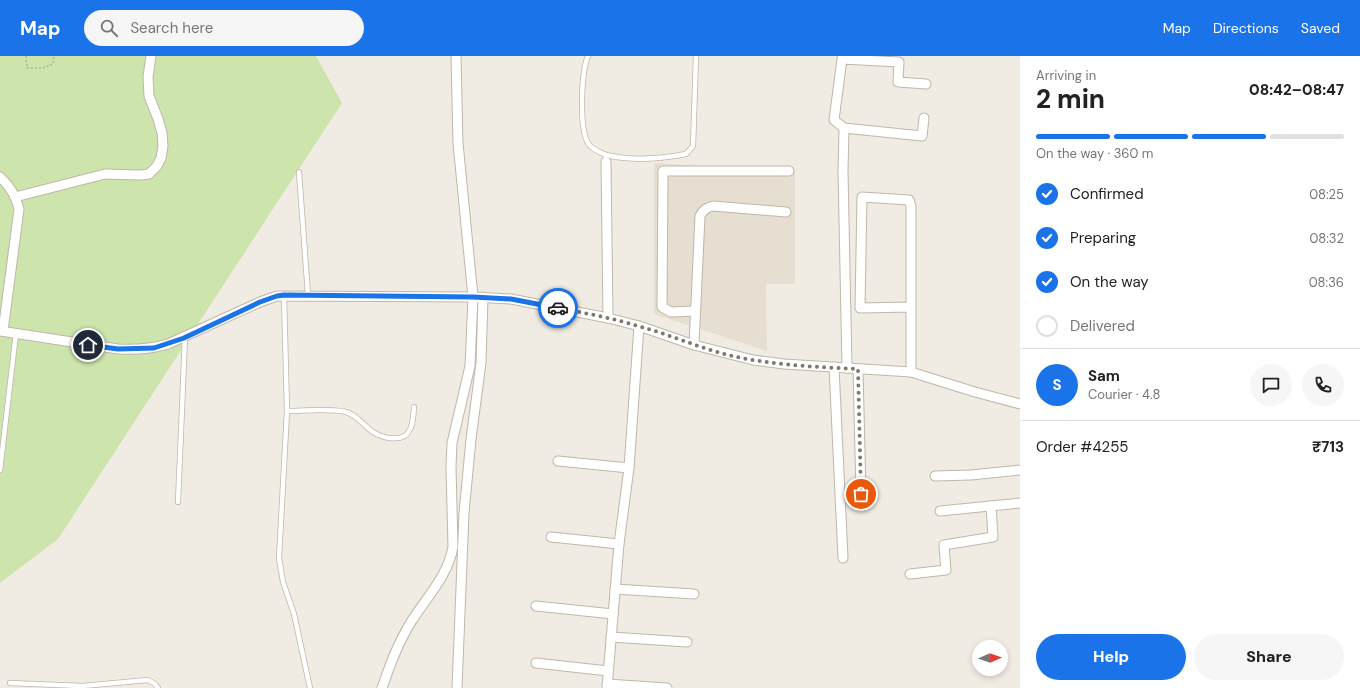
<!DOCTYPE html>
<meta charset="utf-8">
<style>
:root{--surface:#fff;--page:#f6f6f6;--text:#222;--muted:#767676;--line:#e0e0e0;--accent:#1a73e8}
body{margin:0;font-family:"DM Sans",sans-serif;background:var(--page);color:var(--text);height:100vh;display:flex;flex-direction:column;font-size:15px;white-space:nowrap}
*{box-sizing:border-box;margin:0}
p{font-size:13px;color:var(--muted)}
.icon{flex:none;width:22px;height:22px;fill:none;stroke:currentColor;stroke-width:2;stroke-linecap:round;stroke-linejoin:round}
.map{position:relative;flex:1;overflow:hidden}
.drawer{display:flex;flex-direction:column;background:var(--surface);width:340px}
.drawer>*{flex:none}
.needle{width:26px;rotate:88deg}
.controls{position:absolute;left:972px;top:584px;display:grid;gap:8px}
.controls a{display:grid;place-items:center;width:36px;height:36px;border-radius:50%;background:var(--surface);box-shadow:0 2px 6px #0003;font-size:20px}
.pin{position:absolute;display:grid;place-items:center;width:34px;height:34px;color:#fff;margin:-17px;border:2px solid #fff;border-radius:50%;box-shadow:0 1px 4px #0007}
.courier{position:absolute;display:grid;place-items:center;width:40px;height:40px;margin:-20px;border:3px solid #1a73e8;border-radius:50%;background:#fff;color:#222;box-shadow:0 1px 5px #0007}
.headline em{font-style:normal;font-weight:800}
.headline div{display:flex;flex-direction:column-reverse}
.headline{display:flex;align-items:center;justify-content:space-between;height:68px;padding:0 16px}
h1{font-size:26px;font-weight:800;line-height:30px}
.bar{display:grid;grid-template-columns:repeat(4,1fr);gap:6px 4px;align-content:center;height:48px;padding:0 16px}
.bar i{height:5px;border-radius:3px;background:var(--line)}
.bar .active{background:var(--accent)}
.bar p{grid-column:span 4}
.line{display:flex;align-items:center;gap:10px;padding:0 16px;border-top:1px solid var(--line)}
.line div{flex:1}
.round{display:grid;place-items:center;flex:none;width:42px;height:42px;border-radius:21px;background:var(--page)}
ol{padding:0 16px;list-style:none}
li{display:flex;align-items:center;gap:12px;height:44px}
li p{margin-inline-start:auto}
li .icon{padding:4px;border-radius:50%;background:var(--accent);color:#fff;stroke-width:4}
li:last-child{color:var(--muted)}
li i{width:22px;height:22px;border:2px solid var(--line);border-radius:50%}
.button{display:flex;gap:8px;margin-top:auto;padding:8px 16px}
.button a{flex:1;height:46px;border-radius:24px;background:var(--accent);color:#fff;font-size:16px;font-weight:800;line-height:46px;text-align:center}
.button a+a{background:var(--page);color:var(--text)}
header{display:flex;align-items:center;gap:24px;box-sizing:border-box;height:56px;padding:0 20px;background:var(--accent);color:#fff}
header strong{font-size:19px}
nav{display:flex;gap:22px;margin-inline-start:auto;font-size:14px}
.search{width:280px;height:36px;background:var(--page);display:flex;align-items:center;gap:10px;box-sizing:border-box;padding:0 14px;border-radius:22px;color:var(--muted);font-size:15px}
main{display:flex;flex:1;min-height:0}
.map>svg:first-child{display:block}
</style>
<header>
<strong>Map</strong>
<div class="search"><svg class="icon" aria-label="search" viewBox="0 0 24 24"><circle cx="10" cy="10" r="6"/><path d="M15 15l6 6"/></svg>Search here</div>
<nav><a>Map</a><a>Directions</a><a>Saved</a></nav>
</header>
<main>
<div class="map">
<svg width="1020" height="632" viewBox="0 0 1020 632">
<rect width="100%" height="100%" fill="#f1ece3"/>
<path fill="#e5ded1" d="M654,107L795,116V228H766L767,295L654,258Z"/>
<path fill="#cde4ac" d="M0,0H316L342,47L58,483L0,527Z"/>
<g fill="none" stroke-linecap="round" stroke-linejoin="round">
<g stroke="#bfb7a9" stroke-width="6">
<g id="service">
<path d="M588,0C581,17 579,72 588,87C592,94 600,96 606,99"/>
<path d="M606,106V99C632,105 660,103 686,98L693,90L696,0"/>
<path d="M299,116L308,239"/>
<path d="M284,239L287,355L279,502L283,526L294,558L310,632"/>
<path d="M287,355C305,355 328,352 346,356C357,359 363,369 373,376C382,382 403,387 409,375C414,368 413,359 414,351"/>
<path d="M0,414L16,277"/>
<path d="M178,446L185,281"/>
<path d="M10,627L82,630L148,624L155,628L158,632"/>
</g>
</g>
<g stroke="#bfb7a9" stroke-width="11">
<g id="minor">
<path d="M844,72L834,64L842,3L899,6L898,26L926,28"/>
<path d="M606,106L608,262"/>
<path d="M0,121C10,130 16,140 19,153L3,275"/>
<path d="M15,141L105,118L140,119L149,118L157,110L161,102L163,90L162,77L158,63L149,40L148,21L151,0"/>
<path d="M910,251L860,252L862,141L909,144L911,150V316"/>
<path d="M695,255L671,256L662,251L663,115H789"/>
<path d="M0,275L118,293C135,294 151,293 168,288L260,246L277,240L473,241L511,243L608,262L639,270L694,289L753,304L784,308L911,316L975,336L1020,348"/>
<path d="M694,289L700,160C703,154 706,152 713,150L786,156"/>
<path d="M834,311L843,502"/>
<path d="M847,312L843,115L844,72L922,80L924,62"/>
<path d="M858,313L861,438"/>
<path d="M558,405L629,412"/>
<path d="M935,420L971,419L1020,414"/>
<path d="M940,455L1020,447"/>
<path d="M551,481L619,488"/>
<path d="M910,518L946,514L944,489L993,481L991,450"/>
<path d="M615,533L694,538"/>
<path d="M536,550L613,558"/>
<path d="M611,581L687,586"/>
<path d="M536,607L608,615"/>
<path d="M607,628L667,632"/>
<path d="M382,632C390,609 398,587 411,566C426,542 448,520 453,491L451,411L452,387L470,310L473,241L458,87L456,0"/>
<path d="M457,632L464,457L471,383L481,307L483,241"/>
<path d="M607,632L619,488L629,412L639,270"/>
</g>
</g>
<path stroke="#bdaf98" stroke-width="1.5" stroke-dasharray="2 2" stroke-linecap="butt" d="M26,0L27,12H43L53,8L54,0"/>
<use href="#service" stroke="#fff" stroke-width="4.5"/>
<use href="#minor" stroke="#fff" stroke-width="9"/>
</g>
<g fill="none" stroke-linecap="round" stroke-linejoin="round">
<path stroke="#7f7a71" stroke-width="4" stroke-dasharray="0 7.2" d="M558,252C585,257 612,262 638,270C668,278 697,291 728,299C770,309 815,311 858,313L861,438"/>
<path stroke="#1a73e8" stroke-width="5" d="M88,289L118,293L154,292L184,282L260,246L277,240L284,239L473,241L511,243L558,252"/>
</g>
</svg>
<div class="controls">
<a><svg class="needle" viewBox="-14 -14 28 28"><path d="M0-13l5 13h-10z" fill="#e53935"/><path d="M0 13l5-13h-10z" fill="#767676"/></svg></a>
</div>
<div class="pin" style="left:861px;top:438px;background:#ea580c"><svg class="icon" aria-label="bag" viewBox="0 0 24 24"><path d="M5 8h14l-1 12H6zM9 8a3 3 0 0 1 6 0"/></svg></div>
<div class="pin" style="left:88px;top:289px;background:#1f2937"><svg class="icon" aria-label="home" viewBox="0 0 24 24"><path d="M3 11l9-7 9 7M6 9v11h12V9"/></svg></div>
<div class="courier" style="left:558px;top:252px"><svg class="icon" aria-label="car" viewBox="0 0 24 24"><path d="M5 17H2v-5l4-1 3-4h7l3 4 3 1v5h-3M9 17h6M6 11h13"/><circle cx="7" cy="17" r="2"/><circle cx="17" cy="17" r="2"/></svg></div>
</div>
<section class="drawer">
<div class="headline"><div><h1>2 min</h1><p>Arriving in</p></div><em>08:42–08:47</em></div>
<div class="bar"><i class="active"></i><i class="active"></i><i class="active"></i><i></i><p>On the way · 360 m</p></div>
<ol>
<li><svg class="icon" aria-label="check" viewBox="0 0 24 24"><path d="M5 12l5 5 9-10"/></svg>Confirmed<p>08:25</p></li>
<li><svg class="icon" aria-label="check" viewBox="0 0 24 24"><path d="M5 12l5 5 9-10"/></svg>Preparing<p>08:32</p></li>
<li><svg class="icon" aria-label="check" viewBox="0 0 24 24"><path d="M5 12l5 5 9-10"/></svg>On the way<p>08:36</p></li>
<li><i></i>Delivered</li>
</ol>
<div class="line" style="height:72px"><b class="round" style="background:var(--accent);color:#fff">S</b><div><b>Sam</b><p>Courier · 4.8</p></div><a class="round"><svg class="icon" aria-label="chat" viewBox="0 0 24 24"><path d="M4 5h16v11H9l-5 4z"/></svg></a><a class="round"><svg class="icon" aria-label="phone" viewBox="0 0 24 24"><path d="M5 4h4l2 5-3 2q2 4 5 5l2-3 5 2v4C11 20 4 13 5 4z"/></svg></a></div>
<div class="line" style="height:52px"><div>Order #4255</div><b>₹713</b></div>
<div class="button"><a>Help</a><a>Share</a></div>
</section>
</main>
